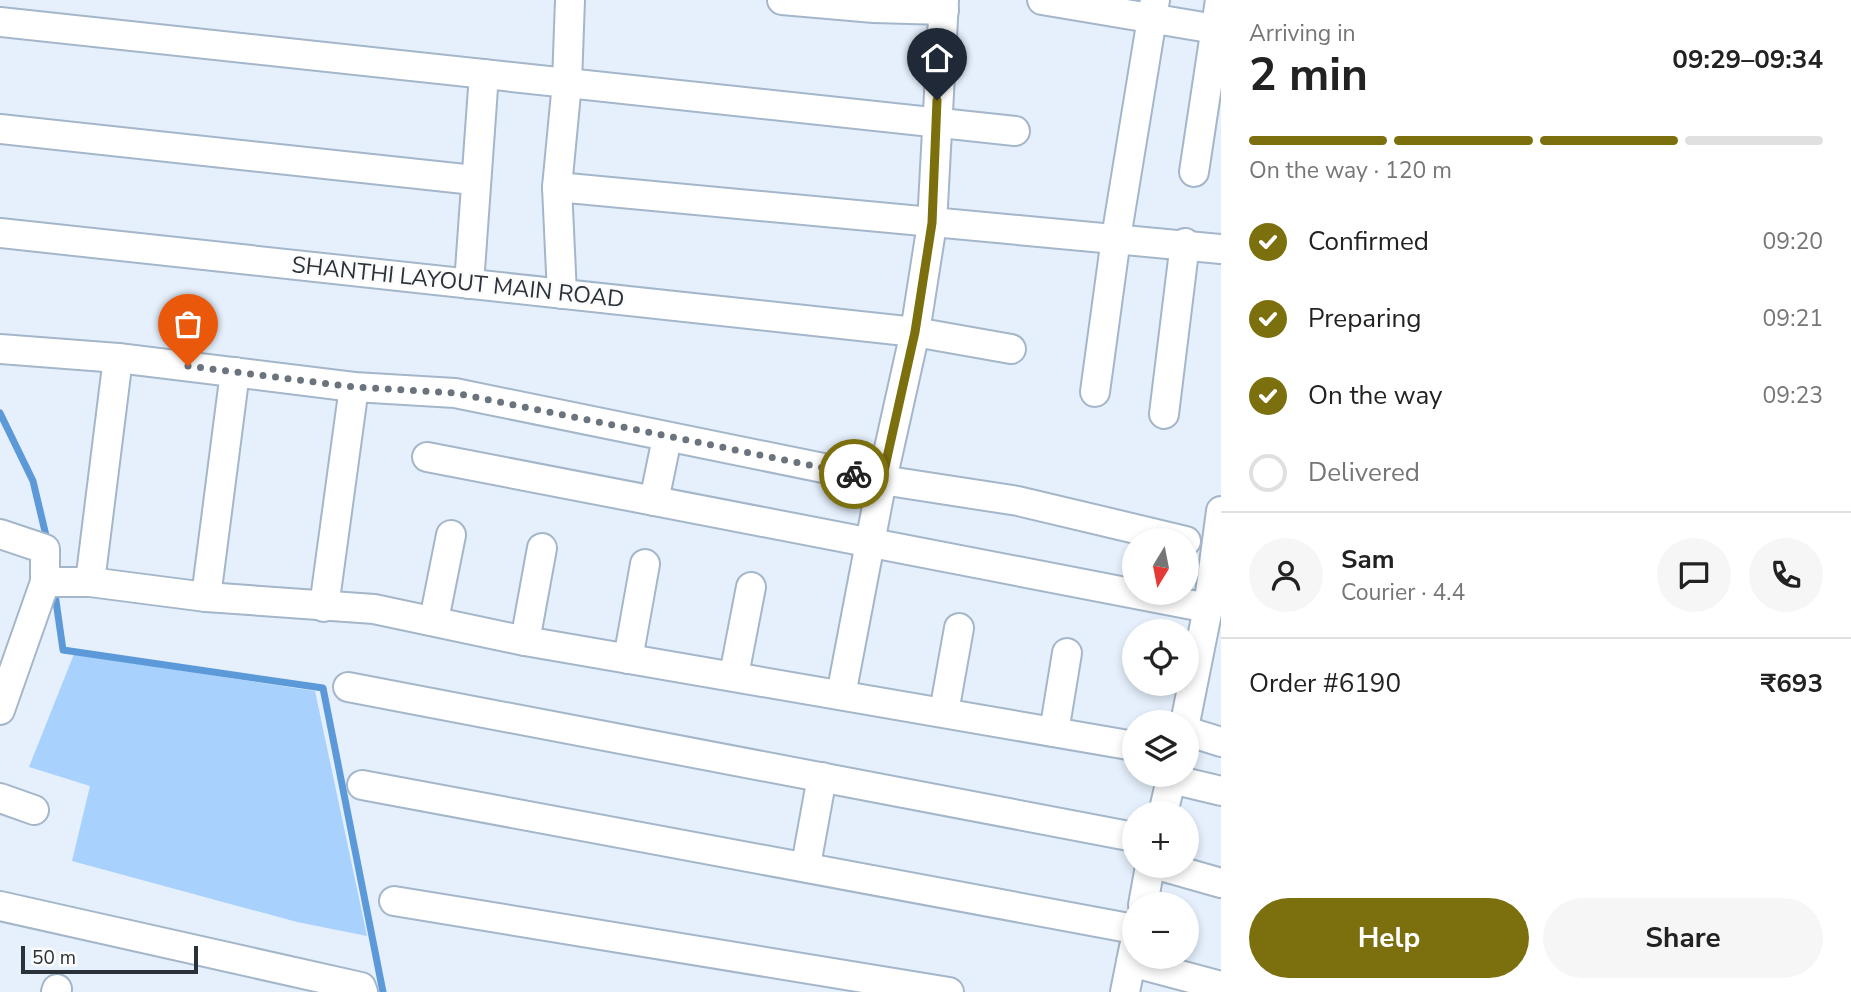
<!DOCTYPE html>
<meta charset="utf-8">
<style>
:root{--surface:#fff;--page:#f6f6f6;--text:#222;--muted:#767676;--line:#e0e0e0;--accent:#7c6f0d}
body{margin:0;font-family:"Nunito Sans",sans-serif;background:var(--page);color:var(--text);height:100vh;display:flex;flex-direction:column;font-size:26px;white-space:nowrap}
*{box-sizing:border-box;margin:0}
p{font-size:23px;color:var(--muted)}
.icon{flex:none;width:38px;height:38px;fill:none;stroke:currentColor;stroke-width:2;stroke-linecap:round;stroke-linejoin:round}
.map{position:relative;flex:1;overflow:hidden}
.sheet{display:flex;flex-direction:column;background:var(--surface);width:630px}
.sheet>*{flex:none}
.needle{width:46px;rotate:190deg}
.buttons{position:absolute;left:1122px;top:528px;display:grid;gap:14px}
.buttons a{display:grid;place-items:center;width:77px;height:77px;border-radius:50%;background:var(--surface);box-shadow:0 4px 10px #0003;font-size:35px}
.scale{position:absolute;left:21px;bottom:18px;width:177px;box-sizing:border-box;padding-left:7px;border:4px solid #2a3139;border-top:0;font-size:19px;line-height:24px;white-space:nowrap;color:#2a3139;-webkit-text-stroke:5px #fbfbfb;paint-order:stroke}
.pin{position:absolute;display:grid;place-items:center;width:60px;height:60px;color:#fff;margin:-72px -30px;border-radius:50% 50% 50% 0;rotate:-45deg;box-shadow:0 0 7px #0007}
.pin .icon{rotate:45deg}
.courier{position:absolute;display:grid;place-items:center;width:70px;height:70px;margin:-35px;border:5px solid #7c6f0d;border-radius:50%;background:#fff;color:#222;box-shadow:0 2px 9px #0007}
.overview em{font-style:normal;font-weight:700}
.overview div{display:flex;flex-direction:column-reverse}
.overview{display:flex;align-items:center;justify-content:space-between;height:119px;padding:0 28px}
h1{font-size:46px;font-weight:700;line-height:52px}
.bar{display:grid;grid-template-columns:repeat(4,1fr);gap:10px 7px;align-content:center;height:84px;padding:0 28px}
.bar i{height:9px;border-radius:5px;background:var(--line)}
.bar .current{background:var(--accent)}
.bar p{grid-column:span 4}
.line{display:flex;align-items:center;gap:18px;padding:0 28px;border-top:2px solid var(--line)}
.line div{flex:1}
.round{display:grid;place-items:center;flex:none;width:74px;height:74px;border-radius:37px;background:var(--page)}
ol{padding:0 28px;list-style:none}
li{display:flex;align-items:center;gap:21px;height:77px}
li p{margin-inline-start:auto}
li .icon{padding:7px;border-radius:50%;background:var(--accent);color:#fff;stroke-width:4}
li:last-child{color:var(--muted)}
li i{width:38px;height:38px;border:4px solid var(--line);border-radius:50%}
.primary-button{display:flex;gap:14px;margin-top:auto;padding:14px 28px}
.primary-button a{flex:1;height:80px;border-radius:42px;background:var(--accent);color:#fff;font-size:28px;font-weight:700;line-height:80px;text-align:center}
.primary-button a+a{background:var(--page);color:var(--text)}
main{display:flex;flex:1;min-height:0}
.map>svg:first-child{display:block}
</style>
<main>
<div class="map">
<svg width="1221" height="992" viewBox="0 0 1221 992">
<rect width="100%" height="100%" fill="#e5f0fc"/>
<path fill="#a8d1fd" d="M74,654L315,691L367,936L297,922L72,861L90,786L29,767Z"/>
<g fill="none" stroke-linecap="round" stroke-linejoin="round">
<g stroke="#5c99d9" stroke-width="7">
<path d="M0,413L33,481L48,544"/>
<path d="M54,587L63,650L323,688L383,992"/>
</g>
<g stroke="#a4b6c9" stroke-width="32">
<g id="minor">
<path d="M782,0L874,8L944,10"/>
<path d="M1042,0L1221,30"/>
<path d="M0,22L1015,131"/>
<path d="M0,129L474,180"/>
<path d="M1194,172L1220,0"/>
<path d="M557,187L1221,249"/>
<path d="M0,233L915,332L1011,349"/>
<path d="M469,284L484,74"/>
<path d="M562,294L557,187L567,83L570,0"/>
<path d="M0,349L118,358"/>
<path d="M1095,392L1116,238L1155,0"/>
<path d="M1164,414L1185,243"/>
<path d="M427,457L1208,608L1221,581"/>
<path d="M654,501L667,438"/>
<path d="M0,534L45,549V582L0,710"/>
<path d="M45,582H90L206,597L374,609L525,641L1134,746"/>
<path d="M90,582L118,358L354,387L455,393L882,480L1018,501L1186,541"/>
<path d="M206,597L235,372"/>
<path d="M324,607L354,387"/>
<path d="M434,620L451,535"/>
<path d="M525,641L542,548"/>
<path d="M628,659L645,564"/>
<path d="M734,675L751,587"/>
<path d="M348,687L1134,837"/>
<path d="M841,695L882,480L915,332L932,224L944,0"/>
<path d="M944,712L959,628"/>
<path d="M1185,723L1208,608L1221,511"/>
<path d="M1186,731L1221,742"/>
<path d="M1054,732L1067,653"/>
<path d="M1171,779L1221,791"/>
<path d="M362,785L1134,929"/>
<path d="M0,798L34,810"/>
<path d="M1163,814L1172,775"/>
<path d="M806,865L822,777"/>
<path d="M1161,866L1221,883"/>
<path d="M394,901L949,992"/>
<path d="M1143,905L1150,866"/>
<path d="M0,906L361,987L363,992"/>
<path d="M1131,962L1221,986"/>
<path d="M56,992L57,989"/>
<path d="M1125,992L1134,947"/>
</g>
</g>
<use href="#minor" stroke="#fff" stroke-width="28"/>
</g>
<g fill="none" stroke-linecap="round" stroke-linejoin="round">
<path stroke="#6b747d" stroke-width="7" stroke-dasharray="0 12.6" d="M188,366L354,387L455,393L854,474"/>
<path stroke="#7c6f0d" stroke-width="9" d="M854,474L882,480L915,332L932,223L937,100"/>
</g>
<g text-anchor="middle" dominant-baseline="central" stroke-width="5" stroke-linejoin="round" paint-order="stroke">
<g font-size="23" fill="#2a3139" stroke="#fbfbfb">
<text transform="translate(458 282) rotate(6)">SHANTHI LAYOUT MAIN ROAD</text>
</g>
</g>
</svg>
<div class="buttons">
<a><svg class="needle" viewBox="-14 -14 28 28"><path d="M0-13l5 13h-10z" fill="#e53935"/><path d="M0 13l5-13h-10z" fill="#767676"/></svg></a>
<a><svg class="icon" aria-label="locate" viewBox="0 0 24 24"><circle cx="12" cy="12" r="6"/><path d="M12 2v4M12 18v4M2 12h4M18 12h4"/></svg></a>
<a><svg class="icon" aria-label="layers" viewBox="0 0 24 24"><path d="M12 4l9 5-9 5-9-5zM3 14l9 5 9-5"/></svg></a>
<a>+</a>
<a>−</a>
</div>
<div class="scale">50 m</div>
<div class="pin" style="left:188px;top:366px;background:#ea580c"><svg class="icon" aria-label="bag" viewBox="0 0 24 24"><path d="M5 8h14l-1 12H6zM9 8a3 3 0 0 1 6 0"/></svg></div>
<div class="pin" style="left:937px;top:100px;background:#1f2937"><svg class="icon" aria-label="home" viewBox="0 0 24 24"><path d="M3 11l9-7 9 7M6 9v11h12V9"/></svg></div>
<div class="courier" style="left:854px;top:474px"><svg class="icon" aria-label="bike" viewBox="0 0 24 24"><circle cx="6" cy="16" r="4"/><circle cx="18" cy="16" r="4"/><path d="M6 16l4-8h5l3 8M10 8l3 8H6M13 5h3"/></svg></div>
</div>
<section class="sheet">
<div class="overview"><div><h1>2 min</h1><p>Arriving in</p></div><em>09:29–09:34</em></div>
<div class="bar"><i class="current"></i><i class="current"></i><i class="current"></i><i></i><p>On the way · 120 m</p></div>
<ol>
<li><svg class="icon" aria-label="check" viewBox="0 0 24 24"><path d="M5 12l5 5 9-10"/></svg>Confirmed<p>09:20</p></li>
<li><svg class="icon" aria-label="check" viewBox="0 0 24 24"><path d="M5 12l5 5 9-10"/></svg>Preparing<p>09:21</p></li>
<li><svg class="icon" aria-label="check" viewBox="0 0 24 24"><path d="M5 12l5 5 9-10"/></svg>On the way<p>09:23</p></li>
<li><i></i>Delivered</li>
</ol>
<div class="line" style="height:126px"><a class="round"><svg class="icon" aria-label="person" viewBox="0 0 24 24"><circle cx="12" cy="8" r="4"/><path d="M4 21q1-7 8-7t8 7"/></svg></a><div><b>Sam</b><p>Courier · 4.4</p></div><a class="round"><svg class="icon" aria-label="chat" viewBox="0 0 24 24"><path d="M4 5h16v11H9l-5 4z"/></svg></a><a class="round"><svg class="icon" aria-label="phone" viewBox="0 0 24 24"><path d="M5 4h4l2 5-3 2q2 4 5 5l2-3 5 2v4C11 20 4 13 5 4z"/></svg></a></div>
<div class="line" style="height:91px"><div>Order #6190</div><b>₹693</b></div>
<div class="primary-button"><a>Help</a><a>Share</a></div>
</section>
</main>
